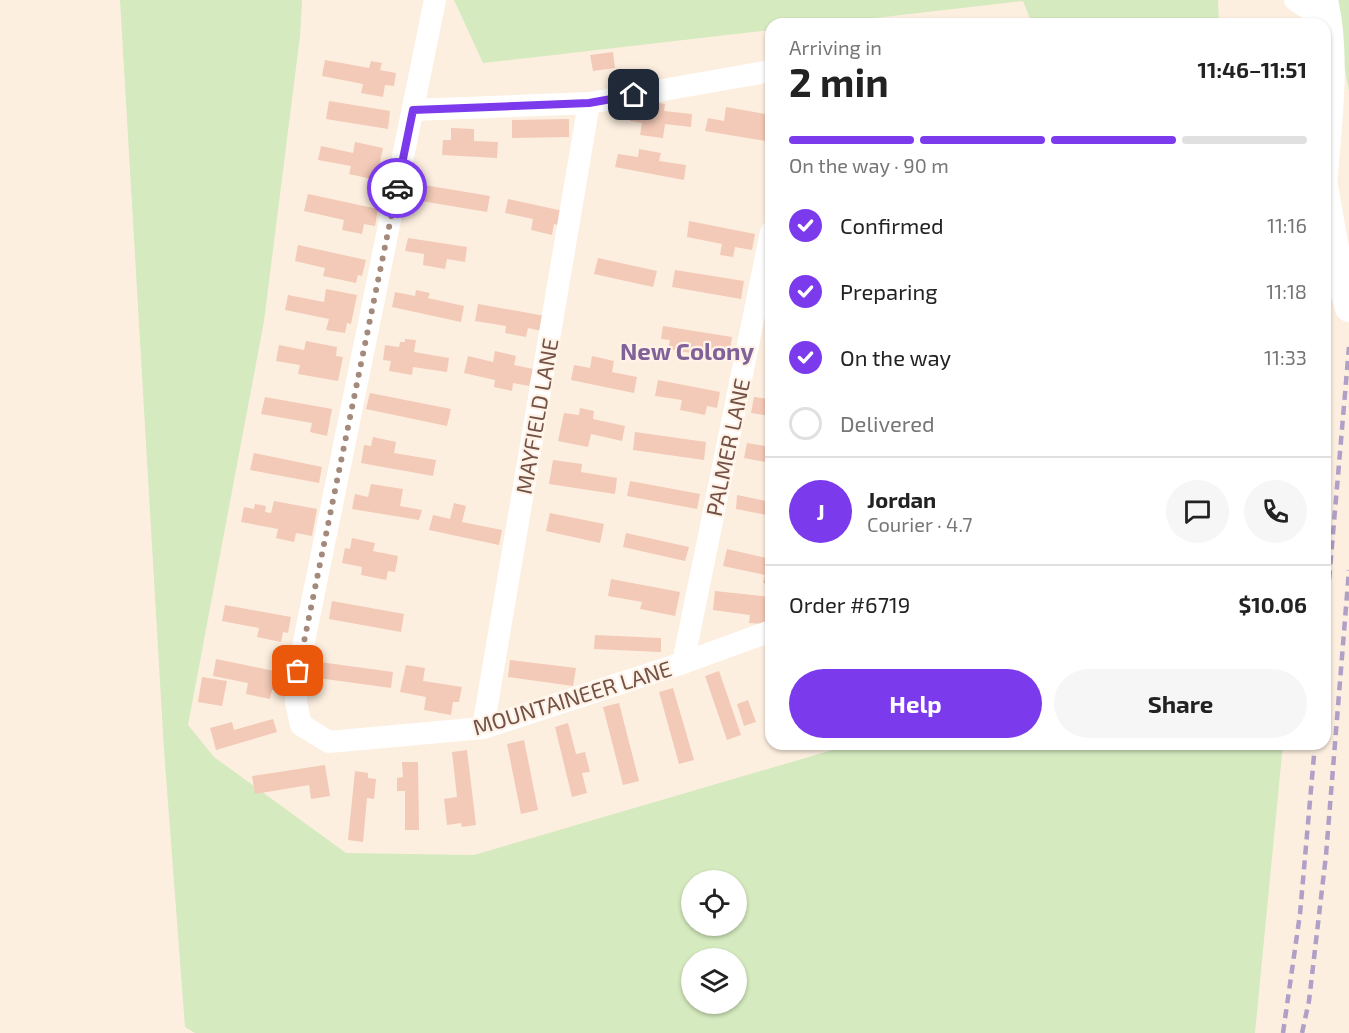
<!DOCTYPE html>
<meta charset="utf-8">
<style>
:root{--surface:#fff;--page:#f6f6f6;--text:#222;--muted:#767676;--line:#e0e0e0;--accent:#7c3aed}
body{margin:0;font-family:"Exo 2",sans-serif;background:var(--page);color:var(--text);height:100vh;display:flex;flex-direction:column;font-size:22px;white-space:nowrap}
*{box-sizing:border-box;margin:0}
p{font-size:20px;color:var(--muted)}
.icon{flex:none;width:33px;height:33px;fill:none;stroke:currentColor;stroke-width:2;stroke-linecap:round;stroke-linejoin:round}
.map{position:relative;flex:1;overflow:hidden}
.side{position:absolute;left:765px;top:18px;width:566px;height:732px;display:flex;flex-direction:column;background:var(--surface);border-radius:18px;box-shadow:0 2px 4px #0004}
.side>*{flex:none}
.fabs{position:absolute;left:681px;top:870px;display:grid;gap:12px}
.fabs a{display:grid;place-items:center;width:66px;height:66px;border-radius:50%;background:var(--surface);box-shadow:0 2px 4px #0004;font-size:30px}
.pin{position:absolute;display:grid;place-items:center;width:51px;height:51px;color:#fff;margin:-26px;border-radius:12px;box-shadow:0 3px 9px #0006}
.courier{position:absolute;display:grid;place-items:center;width:60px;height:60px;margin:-30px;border:4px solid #7c3aed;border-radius:50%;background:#fff;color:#222;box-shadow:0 2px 8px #0007}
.summary em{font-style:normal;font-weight:700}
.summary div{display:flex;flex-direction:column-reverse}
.summary{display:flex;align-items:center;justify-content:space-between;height:102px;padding:0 24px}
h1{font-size:39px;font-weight:700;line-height:45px}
.bar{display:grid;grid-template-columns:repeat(4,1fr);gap:9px 6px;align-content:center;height:72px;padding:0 24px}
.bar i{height:8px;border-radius:4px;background:var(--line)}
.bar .current{background:var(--accent)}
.bar p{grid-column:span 4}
.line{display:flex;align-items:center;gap:15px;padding:0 24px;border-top:2px solid var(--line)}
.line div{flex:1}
.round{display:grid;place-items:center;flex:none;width:63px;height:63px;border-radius:32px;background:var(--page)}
ol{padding:0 24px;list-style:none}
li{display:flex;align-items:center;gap:18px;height:66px}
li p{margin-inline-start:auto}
li .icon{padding:6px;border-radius:50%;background:var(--accent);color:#fff;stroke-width:4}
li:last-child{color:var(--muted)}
li i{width:33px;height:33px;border:3px solid var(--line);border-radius:50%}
.button{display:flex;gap:12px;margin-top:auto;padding:12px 24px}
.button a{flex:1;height:69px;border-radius:36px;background:var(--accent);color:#fff;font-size:24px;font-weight:700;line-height:69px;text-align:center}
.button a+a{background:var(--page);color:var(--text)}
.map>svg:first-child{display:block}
</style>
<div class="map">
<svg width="1349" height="1033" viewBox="0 0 1349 1033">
<rect width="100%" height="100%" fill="#fdefe0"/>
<g fill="#d5eabe" fill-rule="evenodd">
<path d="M120,0H302L300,36L264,321L188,725L214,757L346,853L474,855L853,744H1283L1255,1033H195L185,1027L164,750ZM692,880H736V926H692ZM692,958H736V1004H692Z"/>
<path d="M454,0H1218L1219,24H1032L1023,1L823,24H771V30L483,63Z"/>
<path d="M1331,0H1349V91Z"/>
</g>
<g fill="#f3c9b7">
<path d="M613,52L615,68L593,71L590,55Z"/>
<path d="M325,60L369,68L371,61L382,63L380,70L396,73L394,86L385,85L383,97L361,93L363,84L322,76Z"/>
<path d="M329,101L390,111L388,129L326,119Z"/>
<path d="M646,101L665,104L664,111L692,114L691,127L665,124L663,138L640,135L642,123L630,121L632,107L646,108Z"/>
<path d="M726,107L771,115V142L705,131L708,118L724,121Z"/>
<path d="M569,119V137L512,138V120Z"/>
<path d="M451,128L474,129V141L498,142L497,158L442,155L443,140H451Z"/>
<path d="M355,142L383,148L376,180L349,174L351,166L318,160L321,146L353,153Z"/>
<path d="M639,149L661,153L659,161L686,165L684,180L615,167L618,154L638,157Z"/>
<path d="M412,183L490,196L487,212L409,199Z"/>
<path d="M308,194L378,209L375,226L364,224L362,234L342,230L344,220L304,211Z"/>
<path d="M508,199L568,212L565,227L554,224L552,235L531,230L533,219L505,213Z"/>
<path d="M689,221L755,234L752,250L735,247L733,257L720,255L722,244L687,237Z"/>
<path d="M408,238L467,247L465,262L447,259L445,269L423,265L424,254L405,251Z"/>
<path d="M298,245L366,260L362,276L358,275L356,283L323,276L325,268L295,261Z"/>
<path d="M598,258L657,271L653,287L594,274Z"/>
<path d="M675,270L744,281L741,299L672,287Z"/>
<path d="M326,289L357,295L351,324L347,323L345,333L326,330L329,319L285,310L288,295L324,302Z"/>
<path d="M416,290L430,293L428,298L464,306L461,322L392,307L395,292L415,296Z"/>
<path d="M478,304L545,316L542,331L528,328L526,337L505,333L506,326L475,321Z"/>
<path d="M663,326L732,337L730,350L720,349L719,358L668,349L670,340L661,339Z"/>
<path d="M405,339L416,340L414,352L449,358L447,372L413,367L412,375L389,371L391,361L383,360L385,345L399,347L400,342H405Z"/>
<path d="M306,341L337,347L336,356L343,357L338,381L298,374L300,365L276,361L279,345L304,350Z"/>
<path d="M495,351L516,356L514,365L533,369L529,386L513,383L512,391L494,387L495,380L464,373L468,356L493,362Z"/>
<path d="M592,356L614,361L612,372L637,377L634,393L571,380L574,365L590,368Z"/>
<path d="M658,380L720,392L717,408L707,406L705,415L680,410L682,400L655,396Z"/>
<path d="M370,393L451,409L447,426L366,409Z"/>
<path d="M265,397L332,409L327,436L310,432L312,423L261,414Z"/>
<path d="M754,397L771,399V416L751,413Z"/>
<path d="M580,408L594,411L593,419L625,426L622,441L591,434L588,447L558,441L564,413L579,415Z"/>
<path d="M635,432L706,442L704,460L633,450Z"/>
<path d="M373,437L396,442L394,453L436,460L433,476L361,463L364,445L371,446Z"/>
<path d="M747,443L771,447V463L744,458Z"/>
<path d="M254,453L322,467L319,483L250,470Z"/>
<path d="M553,460L582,464L581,472L617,478L615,494L549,484Z"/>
<path d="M630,481L700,494L697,509L627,496Z"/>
<path d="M371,484L403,489L400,506L422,510L419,520L352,509L355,494L368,497Z"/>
<path d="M737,495L771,502V516L736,509Z"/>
<path d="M274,501L317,509L312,536L296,533L294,542L276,538L278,529L241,522L244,507L254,509L255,504L266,506L265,512L271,513Z"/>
<path d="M454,503L466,506L462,522L502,530L499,545L429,530L433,515L450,519Z"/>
<path d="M550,513L604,524L600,543L546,531Z"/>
<path d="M626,533L689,547L685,561L623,547Z"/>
<path d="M352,538L375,543L373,551L398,556L395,572L388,571L386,580L361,575L362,567L342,563L345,548L350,549Z"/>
<path d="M727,549L771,559V584L763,583L765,575L723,566Z"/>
<path d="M611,579L680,592L675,616L640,609L642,602L608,596Z"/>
<path d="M715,591L771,597V615L766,614L765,624L749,623L750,615L713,610Z"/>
<path d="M332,601L404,614L401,632L329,619Z"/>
<path d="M225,605L291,617L288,633L283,632L281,642L257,637L259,628L222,621Z"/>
<path d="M595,635L661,638V652L594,649Z"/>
<path d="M216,659L279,672L276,690H272L270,699L246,694L248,683L213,676Z"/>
<path d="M510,660L576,668L573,686L508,677Z"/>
<path d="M320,662L393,672L391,688L318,678Z"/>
<path d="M406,665L425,668L423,681L462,687L459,702H453L451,715L424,710L426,697L400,692Z"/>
<path d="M719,671L741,735L727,740L705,676Z"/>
<path d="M202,677L227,681L222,706L198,702Z"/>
<path d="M673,688L694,760L679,764L659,692Z"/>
<path d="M748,700L756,722L744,726L737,704Z"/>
<path d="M619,703L639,781L623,785L603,707Z"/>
<path d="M273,719L277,732L216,750L210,728L232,722L234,730Z"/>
<path d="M568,723L576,754L585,752L590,772L582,773L587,793L572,797L555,727Z"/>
<path d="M524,740L538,810L521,814L507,744Z"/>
<path d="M467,750L476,825L462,827L461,823L447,825L444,799L457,797L452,752Z"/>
<path d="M402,762H418L419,830H405V791H397V778L403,777Z"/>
<path d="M325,765L330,796L311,799L309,785L255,794L252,776Z"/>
<path d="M355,771L368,773V778L376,779L374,799L367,798L363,842L348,840Z"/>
</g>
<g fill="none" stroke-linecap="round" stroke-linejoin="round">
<g stroke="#fff" stroke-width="22">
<path d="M435,0L298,671L296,702L301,725L329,742L483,728L683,663L771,631"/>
<path d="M1295,0L1329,22"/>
<path d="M413,110L589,103L771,71"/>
<path d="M683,663L771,232"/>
<path d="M483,728L589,103"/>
</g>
<g stroke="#fff" stroke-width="28">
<path d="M1324,0C1337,57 1328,118 1324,176"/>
<path d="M1324,186L1340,277L1349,308"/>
</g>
<g stroke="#b09fc6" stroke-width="4.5" stroke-dasharray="9 6" stroke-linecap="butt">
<path d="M1324,639L1349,347"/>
<path d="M1283,1033L1300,914L1315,744"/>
<path d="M1302,1033L1309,1001L1326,855L1349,570"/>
</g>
</g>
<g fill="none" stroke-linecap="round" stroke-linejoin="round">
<path stroke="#a4897d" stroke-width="6" stroke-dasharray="0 10.8" d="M298,671L397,188"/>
<path stroke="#7c3aed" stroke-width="8" d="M397,188L413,110L589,103L634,95"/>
</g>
<g text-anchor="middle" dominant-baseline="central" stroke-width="4.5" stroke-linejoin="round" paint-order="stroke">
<g font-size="22" fill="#745247" stroke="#fff3e7">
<text transform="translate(536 416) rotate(-80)">MAYFIELD LANE</text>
<text transform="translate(727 447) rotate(-78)">PALMER LANE</text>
<text transform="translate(572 697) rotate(-17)">MOUNTAINEER LANE</text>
</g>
<g font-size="24" font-weight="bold" fill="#806298" stroke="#fff3e7">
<text x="687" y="350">New Colony</text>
</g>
</g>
</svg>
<div class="fabs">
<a><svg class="icon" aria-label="locate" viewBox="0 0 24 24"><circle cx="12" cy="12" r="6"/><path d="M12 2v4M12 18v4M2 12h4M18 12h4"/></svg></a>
<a><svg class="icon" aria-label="layers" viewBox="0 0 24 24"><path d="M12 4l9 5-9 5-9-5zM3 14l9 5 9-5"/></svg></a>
</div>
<div class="pin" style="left:298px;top:671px;background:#ea580c"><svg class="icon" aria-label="bag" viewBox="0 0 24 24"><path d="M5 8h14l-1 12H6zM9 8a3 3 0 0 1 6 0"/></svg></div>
<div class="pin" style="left:634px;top:95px;background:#1f2937"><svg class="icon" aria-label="home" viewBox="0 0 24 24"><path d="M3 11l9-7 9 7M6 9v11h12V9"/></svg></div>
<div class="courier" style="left:397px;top:188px"><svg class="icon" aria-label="car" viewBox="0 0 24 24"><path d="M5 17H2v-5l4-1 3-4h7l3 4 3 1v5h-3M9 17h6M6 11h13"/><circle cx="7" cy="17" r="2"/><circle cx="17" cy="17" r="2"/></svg></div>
<section class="side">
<div class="summary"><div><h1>2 min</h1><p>Arriving in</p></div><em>11:46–11:51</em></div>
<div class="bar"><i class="current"></i><i class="current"></i><i class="current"></i><i></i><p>On the way · 90 m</p></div>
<ol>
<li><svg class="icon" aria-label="check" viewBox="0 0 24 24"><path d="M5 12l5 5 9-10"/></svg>Confirmed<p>11:16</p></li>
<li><svg class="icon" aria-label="check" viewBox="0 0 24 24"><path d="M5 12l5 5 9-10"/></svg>Preparing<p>11:18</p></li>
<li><svg class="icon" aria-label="check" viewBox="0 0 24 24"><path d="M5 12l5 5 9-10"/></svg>On the way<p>11:33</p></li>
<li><i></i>Delivered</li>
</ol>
<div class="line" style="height:108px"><b class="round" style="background:var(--accent);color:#fff">J</b><div><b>Jordan</b><p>Courier · 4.7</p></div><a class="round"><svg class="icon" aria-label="chat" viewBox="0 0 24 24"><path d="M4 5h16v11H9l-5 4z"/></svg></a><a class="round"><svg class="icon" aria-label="phone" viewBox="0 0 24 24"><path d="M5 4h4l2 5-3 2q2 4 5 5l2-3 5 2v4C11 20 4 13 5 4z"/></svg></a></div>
<div class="line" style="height:78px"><div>Order #6719</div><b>$10.06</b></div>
<div class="button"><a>Help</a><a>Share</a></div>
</section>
</div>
